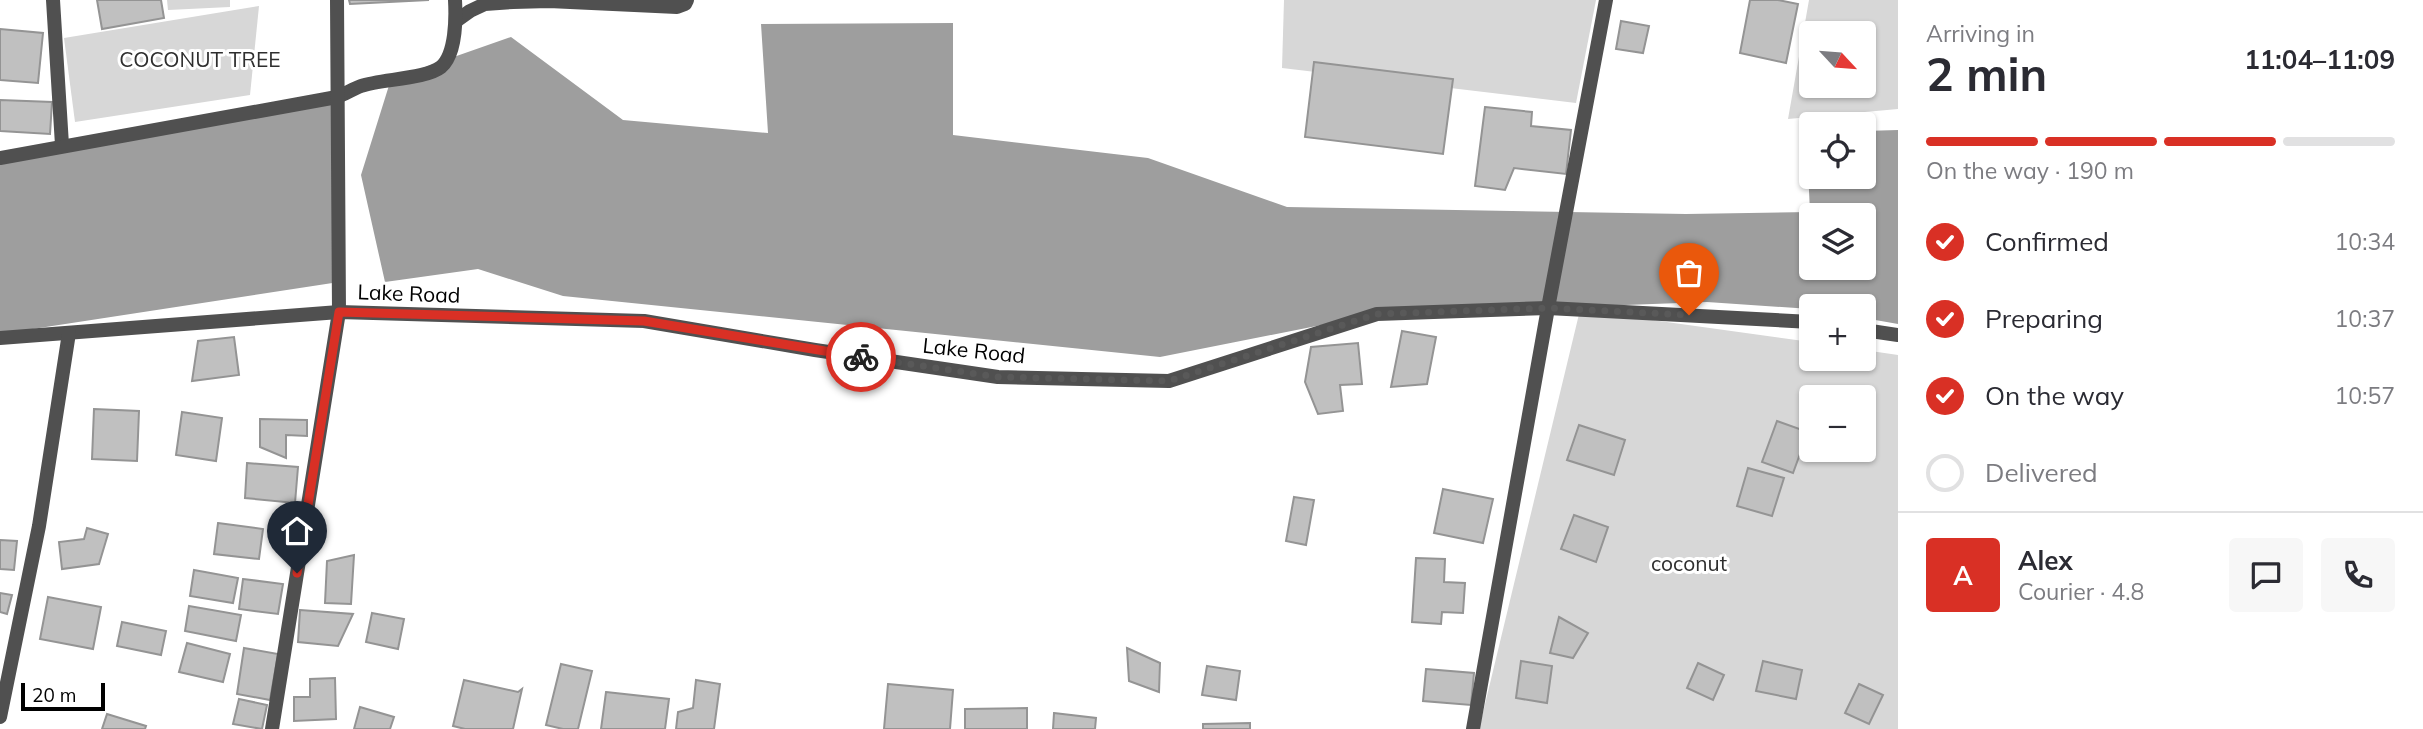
<!DOCTYPE html>
<meta charset="utf-8">
<style>
:root{--surface:#fff;--page:#f7f7f7;--text:#2b2b33;--muted:#7c7c81;--line:#e1e1e2;--accent:#d93025}
body{margin:0;font-family:Mulish,sans-serif;background:var(--page);color:var(--text);height:100vh;display:flex;flex-direction:column;font-size:26px;white-space:nowrap}
*{box-sizing:border-box;margin:0}
p{font-size:23px;color:var(--muted)}
.icon{flex:none;width:38px;height:38px;fill:none;stroke:currentColor;stroke-width:2;stroke-linecap:round;stroke-linejoin:round}
.map{position:relative;flex:1;overflow:hidden}
.side{display:flex;flex-direction:column;background:var(--surface);width:525px}
.side>*{flex:none}
.needle{width:46px;rotate:116deg}
.fabs{position:absolute;left:1799px;top:21px;display:grid;gap:14px}
.fabs a{display:grid;place-items:center;width:77px;height:77px;border-radius:7px;background:var(--surface);box-shadow:0 2px 5px #0004;font-size:35px}
.scale{position:absolute;left:21px;bottom:18px;width:84px;box-sizing:border-box;padding-left:7px;border:4px solid #000;border-top:0;font-size:19px;line-height:24px;white-space:nowrap;color:#000;-webkit-text-stroke:5px #fff;paint-order:stroke}
.pin{position:absolute;display:grid;place-items:center;width:60px;height:60px;color:#fff;margin:-72px -30px;border-radius:50% 50% 50% 0;rotate:-45deg;box-shadow:0 0 7px #0007}
.pin .icon{rotate:45deg}
.courier{position:absolute;display:grid;place-items:center;width:70px;height:70px;margin:-35px;border:5px solid #d93025;border-radius:50%;background:#fff;color:#222;box-shadow:0 2px 9px #0007}
.overview em{font-style:normal;font-weight:700}
.overview div{display:flex;flex-direction:column-reverse}
.overview{display:flex;align-items:center;justify-content:space-between;height:119px;padding:0 28px}
h1{font-size:46px;font-weight:700;line-height:52px}
.bar{display:grid;grid-template-columns:repeat(4,1fr);gap:10px 7px;align-content:center;height:84px;padding:0 28px}
.bar i{height:9px;border-radius:5px;background:var(--line)}
.bar .selected{background:var(--accent)}
.bar p{grid-column:span 4}
.line{display:flex;align-items:center;gap:18px;padding:0 28px;border-top:2px solid var(--line)}
.line div{flex:1}
.round{display:grid;place-items:center;flex:none;width:74px;height:74px;border-radius:7px;background:var(--page)}
ol{padding:0 28px;list-style:none}
li{display:flex;align-items:center;gap:21px;height:77px}
li p{margin-inline-start:auto}
li .icon{padding:7px;border-radius:50%;background:var(--accent);color:#fff;stroke-width:4}
li:last-child{color:var(--muted)}
li i{width:38px;height:38px;border:4px solid var(--line);border-radius:50%}
main{display:flex;flex:1;min-height:0}
.map>svg:first-child{display:block}
</style>
<main>
<div class="map">
<svg width="1898" height="729" viewBox="0 0 1898 729">
<rect width="100%" height="100%" fill="#fff"/>
<g fill="#d7d7d7" fill-rule="evenodd">
<path d="M167,0H230V7L168,10Z"/>
<path d="M1284,0H1596L1576,103L1282,68Z"/>
<path d="M1809,0H1898V109L1788,119ZM1811,33H1864V86H1811Z"/>
<path d="M259,6L250,95L75,122L64,38Z"/>
<path d="M1580,310L1811,342V359H1864V350L1898,355V729H1479ZM1811,397H1864V450H1811Z"/>
</g>
<g fill="#9e9e9e" fill-rule="evenodd">
<path d="M953,23V135L1148,158L1287,207L1686,214L1810,212L1808,170L1811,159V177H1864V131L1898,130V324L1864,318V306H1811V309L1707,302L1377,314L1160,357L563,296L478,269L385,282L361,175L391,79L511,37L623,120L768,133L761,24ZM1811,215H1864V268H1811Z"/>
<path d="M337,97L339,282L0,334V163Z"/>
</g>
<g fill="#c0c0c0" stroke="#949494" stroke-width="2">
<path d="M97,0H161L164,18L102,29Z"/>
<path d="M349,0H429L350,4Z"/>
<path d="M1750,0H1778L1798,4L1786,63L1740,53Z"/>
<path d="M1621,21L1649,26L1643,53L1616,49Z"/>
<path d="M0,29L43,33L38,83L0,80Z"/>
<path d="M1314,62L1453,79L1443,154L1305,137Z"/>
<path d="M0,100L52,102L50,134L0,131Z"/>
<path d="M1485,107L1532,112L1531,126L1571,130L1566,174L1514,168L1505,190L1475,186Z"/>
<path d="M1402,331L1436,337L1427,384L1391,387Z"/>
<path d="M234,337L239,375L192,381L198,341Z"/>
<path d="M1358,343L1362,384L1340,385L1343,411L1318,414L1305,382L1311,347Z"/>
<path d="M94,409L139,411L137,461L92,459Z"/>
<path d="M182,412L222,418L216,461L176,455Z"/>
<path d="M260,419L307,420V436L286,435V458L260,447Z"/>
<path d="M1777,421L1808,432L1793,473L1762,462Z"/>
<path d="M1579,425L1625,440L1614,475L1567,460Z"/>
<path d="M247,463L298,467L295,503L245,498Z"/>
<path d="M1748,468L1784,478L1772,516L1737,506Z"/>
<path d="M1443,489L1493,499L1483,543L1434,533Z"/>
<path d="M1294,497L1314,500L1306,545L1286,541Z"/>
<path d="M1574,515L1608,527L1596,562L1561,549Z"/>
<path d="M218,523L263,529L259,559L214,554Z"/>
<path d="M87,528L108,534L99,564L62,569L59,542L84,539Z"/>
<path d="M0,540L17,541L14,570L0,569Z"/>
<path d="M354,555L351,604L325,603L327,561Z"/>
<path d="M1416,558L1445,559L1444,582L1465,583L1463,613L1442,612L1441,624L1412,622Z"/>
<path d="M194,570L238,578L233,603L190,596Z"/>
<path d="M243,579L283,584L278,614L239,609Z"/>
<path d="M0,593L12,595L7,614L0,612Z"/>
<path d="M48,597L101,607L93,649L40,639Z"/>
<path d="M189,606L241,615L236,641L185,631Z"/>
<path d="M300,610L353,614L338,646L298,642Z"/>
<path d="M372,613L404,619L398,649L366,642Z"/>
<path d="M1559,617L1588,633L1573,658L1550,653Z"/>
<path d="M122,622L166,631L161,655L117,646Z"/>
<path d="M187,643L230,654L223,682L179,672Z"/>
<path d="M244,648L278,654L270,700L237,694Z"/>
<path d="M1127,648L1160,663L1159,692L1129,681Z"/>
<path d="M1521,661L1552,666L1547,703L1516,698Z"/>
<path d="M1763,661L1802,670L1796,699L1756,691Z"/>
<path d="M1698,663L1724,675L1713,700L1687,688Z"/>
<path d="M561,664L592,671L578,729H563L546,725Z"/>
<path d="M1207,666L1240,671L1236,700L1202,695Z"/>
<path d="M1426,669L1474,673L1471,705L1423,701Z"/>
<path d="M335,678L336,719L294,721V697H310V679Z"/>
<path d="M464,680L518,692L522,689L513,729H465L453,726Z"/>
<path d="M696,680L720,684L714,729H676L678,712L693,708Z"/>
<path d="M888,684L953,690L950,729H884Z"/>
<path d="M1859,684L1883,695L1869,724L1845,713Z"/>
<path d="M606,692L669,699L665,729H601Z"/>
<path d="M239,699L267,705L262,729L233,724Z"/>
<path d="M360,707L394,717L390,729H354Z"/>
<path d="M1027,708V729H965V709Z"/>
<path d="M1054,713L1096,718L1095,729H1053Z"/>
<path d="M107,714L146,726L145,729H102Z"/>
<path d="M1250,723V729H1203V724Z"/>
</g>
<g fill="none" stroke-linecap="round" stroke-linejoin="round">
<g stroke="#505050" stroke-width="14">
<path d="M53,0L62,145"/>
<path d="M456,21L470,11L485,4L513,2L549,1L677,7L685,4L687,0"/>
<path d="M0,158L337,97C345,94 353,89 361,86C381,79 426,79 441,67C456,54 456,18 455,0"/>
<path d="M1864,330L1898,335"/>
<path d="M0,338L339,312L644,321L815,350L998,377L1169,381L1377,314L1548,308L1811,322"/>
<path d="M0,717L39,526L69,333"/>
<path d="M272,729L339,312L337,0"/>
<path d="M1473,729L1548,308L1606,0"/>
</g>
</g>
<g fill="none" stroke-linecap="round" stroke-linejoin="round">
<path stroke="#595959" stroke-width="7" stroke-dasharray="0 12.6" d="M861,357L998,377L1169,381L1377,314L1548,308L1689,315"/>
<path stroke="#d93025" stroke-width="9" d="M297,573L339,312L644,321L861,357"/>
</g>
<g text-anchor="middle" dominant-baseline="central" stroke-width="6" stroke-linejoin="round" paint-order="stroke">
<g font-size="21" fill="#2e2e2e" stroke="#fff">
<text x="200" y="59">COCONUT TREE</text>
<text x="1689" y="563">coconut</text>
</g>
<g font-size="21" fill="#000" stroke="#fff">
<text transform="translate(409 293) rotate(2)">Lake Road</text>
<text transform="translate(974 350) rotate(6)">Lake Road</text>
</g>
</g>
</svg>
<div class="fabs">
<a><svg class="needle" viewBox="-14 -14 28 28"><path d="M0-13l5 13h-10z" fill="#e53935"/><path d="M0 13l5-13h-10z" fill="#7c7c81"/></svg></a>
<a><svg class="icon" aria-label="locate" viewBox="0 0 24 24"><circle cx="12" cy="12" r="6"/><path d="M12 2v4M12 18v4M2 12h4M18 12h4"/></svg></a>
<a><svg class="icon" aria-label="layers" viewBox="0 0 24 24"><path d="M12 4l9 5-9 5-9-5zM3 14l9 5 9-5"/></svg></a>
<a>+</a>
<a>−</a>
</div>
<div class="scale">20 m</div>
<div class="pin" style="left:1689px;top:315px;background:#ea580c"><svg class="icon" aria-label="bag" viewBox="0 0 24 24"><path d="M5 8h14l-1 12H6zM9 8a3 3 0 0 1 6 0"/></svg></div>
<div class="pin" style="left:297px;top:573px;background:#1f2937"><svg class="icon" aria-label="home" viewBox="0 0 24 24"><path d="M3 11l9-7 9 7M6 9v11h12V9"/></svg></div>
<div class="courier" style="left:861px;top:357px"><svg class="icon" aria-label="bike" viewBox="0 0 24 24"><circle cx="6" cy="16" r="4"/><circle cx="18" cy="16" r="4"/><path d="M6 16l4-8h5l3 8M10 8l3 8H6M13 5h3"/></svg></div>
</div>
<section class="side">
<div class="overview"><div><h1>2 min</h1><p>Arriving in</p></div><em>11:04–11:09</em></div>
<div class="bar"><i class="selected"></i><i class="selected"></i><i class="selected"></i><i></i><p>On the way · 190 m</p></div>
<ol>
<li><svg class="icon" aria-label="check" viewBox="0 0 24 24"><path d="M5 12l5 5 9-10"/></svg>Confirmed<p>10:34</p></li>
<li><svg class="icon" aria-label="check" viewBox="0 0 24 24"><path d="M5 12l5 5 9-10"/></svg>Preparing<p>10:37</p></li>
<li><svg class="icon" aria-label="check" viewBox="0 0 24 24"><path d="M5 12l5 5 9-10"/></svg>On the way<p>10:57</p></li>
<li><i></i>Delivered</li>
</ol>
<div class="line" style="height:126px"><b class="round" style="background:var(--accent);color:#fff">A</b><div><b>Alex</b><p>Courier · 4.8</p></div><a class="round"><svg class="icon" aria-label="chat" viewBox="0 0 24 24"><path d="M4 5h16v11H9l-5 4z"/></svg></a><a class="round"><svg class="icon" aria-label="phone" viewBox="0 0 24 24"><path d="M5 4h4l2 5-3 2q2 4 5 5l2-3 5 2v4C11 20 4 13 5 4z"/></svg></a></div>
</section>
</main>
